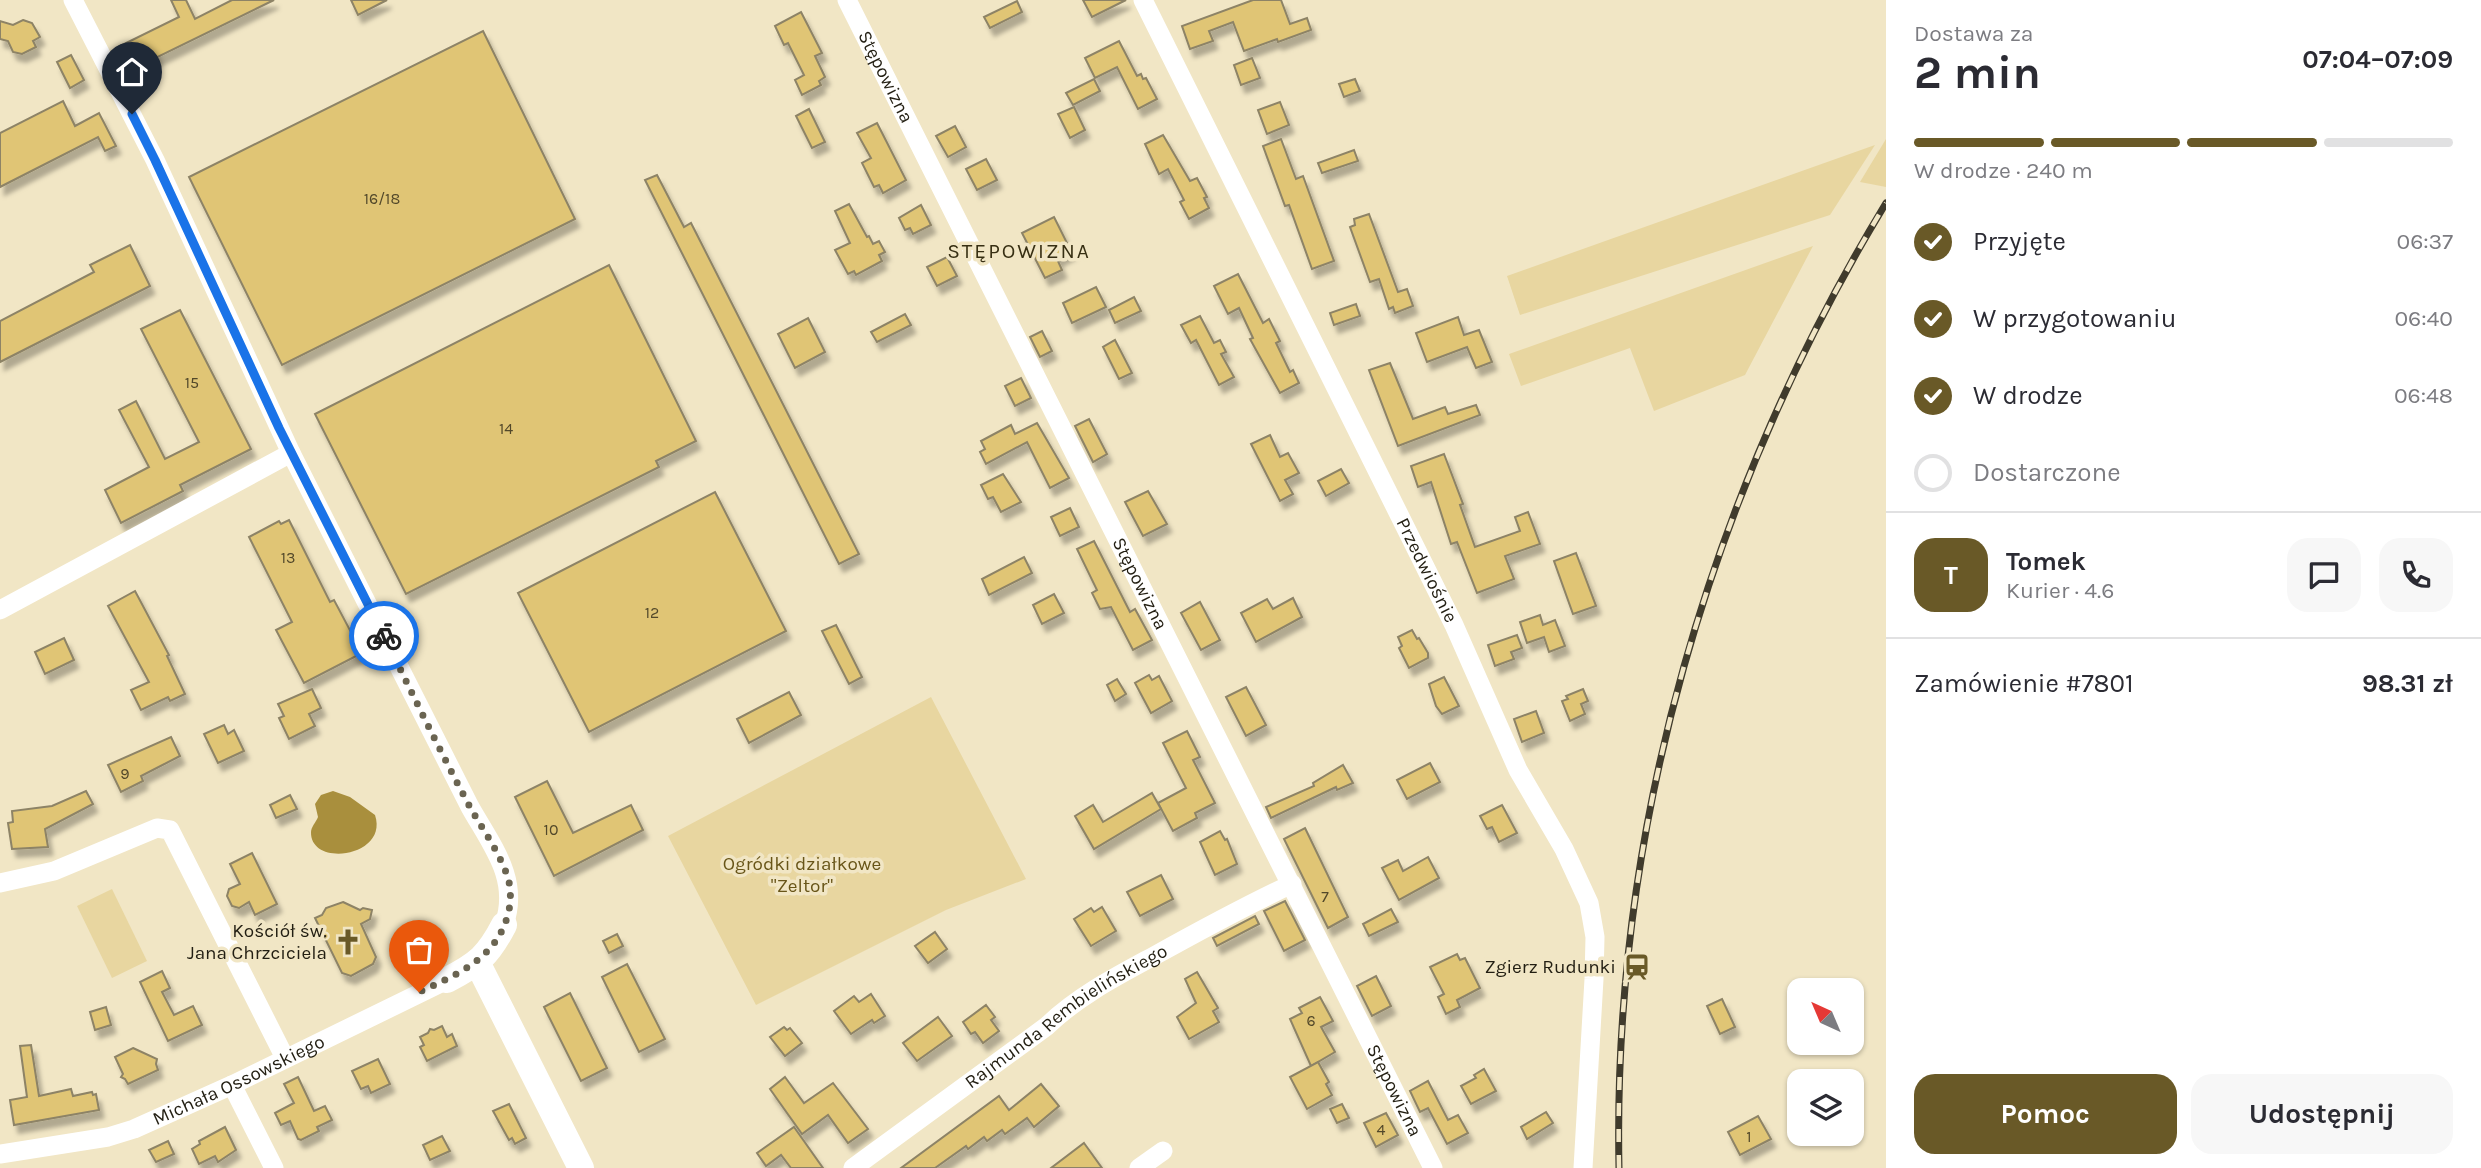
<!DOCTYPE html>
<html lang="pl">
<meta charset="utf-8">
<style>
:root{--surface:#fff;--page:#f7f7f7;--text:#2b2b33;--muted:#7c7c81;--line:#e1e1e2;--accent:#695927}
body{margin:0;font-family:Karla,sans-serif;background:var(--page);color:var(--text);height:100vh;display:flex;flex-direction:column;font-size:26px;white-space:nowrap}
*{box-sizing:border-box;margin:0}
p{font-size:23px;color:var(--muted)}
.icon{flex:none;width:38px;height:38px;fill:none;stroke:currentColor;stroke-width:2;stroke-linecap:round;stroke-linejoin:round}
.map{position:relative;flex:1;overflow:hidden}
.sheet{display:flex;flex-direction:column;background:var(--surface);width:595px}
.sheet>*{flex:none}
.needle{width:46px;rotate:316deg}
.tools{position:absolute;left:1787px;top:978px;display:grid;gap:14px}
.tools a{display:grid;place-items:center;width:77px;height:77px;border-radius:14px;background:var(--surface);box-shadow:0 2px 5px #0004;font-size:35px}
.pin{position:absolute;display:grid;place-items:center;width:60px;height:60px;color:#fff;margin:-72px -30px;border-radius:50% 50% 50% 0;rotate:-45deg;box-shadow:0 0 7px #0007}
.pin .icon{rotate:45deg}
.courier{position:absolute;display:grid;place-items:center;width:70px;height:70px;margin:-35px;border:5px solid #1a73e8;border-radius:50%;background:#fff;color:#222;box-shadow:0 2px 9px #0007}
.headline em{font-style:normal;font-weight:700}
.headline div{display:flex;flex-direction:column-reverse}
.headline{display:flex;align-items:center;justify-content:space-between;height:119px;padding:0 28px}
h1{font-size:46px;font-weight:700;line-height:52px}
.bar{display:grid;grid-template-columns:repeat(4,1fr);gap:10px 7px;align-content:center;height:84px;padding:0 28px}
.bar i{height:9px;border-radius:5px;background:var(--line)}
.bar .selected{background:var(--accent)}
.bar p{grid-column:span 4}
.line{display:flex;align-items:center;gap:18px;padding:0 28px;border-top:2px solid var(--line)}
.line div{flex:1}
.round{display:grid;place-items:center;flex:none;width:74px;height:74px;border-radius:21px;background:var(--page)}
ol{padding:0 28px;list-style:none}
li{display:flex;align-items:center;gap:21px;height:77px}
li p{margin-inline-start:auto}
li .icon{padding:7px;border-radius:50%;background:var(--accent);color:#fff;stroke-width:4}
li:last-child{color:var(--muted)}
li i{width:38px;height:38px;border:4px solid var(--line);border-radius:50%}
.action{display:flex;gap:14px;margin-top:auto;padding:14px 28px}
.action a{flex:1;height:80px;border-radius:21px;background:var(--accent);color:#fff;font-size:28px;font-weight:700;line-height:80px;text-align:center}
.action a+a{background:var(--page);color:var(--text)}
main{display:flex;flex:1;min-height:0}
.map>svg:first-child{display:block}
</style>
<main>
<div class="map">
<svg width="1886" height="1168" viewBox="0 0 1886 1168">
<defs>
<filter id="shadow"><feDropShadow dx="4.5" dy="8" stdDeviation="2" flood-color="#0004"/></filter>
</defs>
<rect width="100%" height="100%" fill="#f1e6c5"/>
<g fill="#e8d6a0">
<path d="M1886,139V187L1860,182Z"/>
<path d="M1875,145L1830,215L1520,315L1507,276Z"/>
<path d="M1813,246L1745,375L1654,411L1630,348L1521,386L1509,354Z"/>
<path d="M931,697L1026,879L946,910L756,1005L668,836Z"/>
<path d="M112,889L147,961L112,978L77,906Z"/>
</g>
<path fill="#a98f3d" d="M333,791L350,797L375,815C389,857 310,868 311,832C311,827 316,822 318,817L315,804L321,795Z"/>
<g fill="#e0c574" stroke="#8d8366" stroke-width="2" filter="url(#shadow)">
<path d="M171,0H186L195,19L232,0H274L129,71L118,47L179,17Z"/>
<path d="M351,0H387L358,15Z"/>
<path d="M1083,0H1126L1092,17Z"/>
<path d="M1253,0H1281L1290,24L1307,18L1311,30L1278,42L1277,39L1244,51L1233,22L1209,31L1213,41L1190,49L1182,26Z"/>
<path d="M1017,1L1022,12L990,28L984,17Z"/>
<path d="M801,12L822,53L815,56L825,77L819,81L821,85L802,95L795,80L804,75L788,43L784,45L775,26Z"/>
<path d="M23,20L32,23L40,37L33,41L36,47L22,54L13,52L8,41L0,39V21L13,25Z"/>
<path d="M483,31L575,219L282,365L189,177Z"/>
<path d="M1119,41L1137,76L1141,74L1143,79L1146,78L1157,99L1138,109L1117,67L1095,78L1085,58Z"/>
<path d="M71,55L84,80L70,88L57,62Z"/>
<path d="M1252,58L1260,78L1241,85L1234,65Z"/>
<path d="M1094,79L1100,91L1073,105L1066,93Z"/>
<path d="M1355,79L1360,91L1344,97L1339,84Z"/>
<path d="M63,101L75,126L99,113L116,146L105,151L98,137L0,187V133Z"/>
<path d="M1280,102L1289,125L1267,134L1258,110Z"/>
<path d="M1074,107L1085,130L1070,138L1058,114Z"/>
<path d="M809,109L825,142L812,148L796,116Z"/>
<path d="M877,123L906,180L883,193L879,185L874,187L862,163L871,158L857,133Z"/>
<path d="M955,126L966,147L948,157L936,136Z"/>
<path d="M1163,135L1190,181L1197,178L1207,197L1204,198L1209,208L1189,219L1180,202L1184,200L1168,169L1159,174L1145,144Z"/>
<path d="M1281,139L1296,179L1303,176L1334,261L1312,269L1289,205L1285,206L1263,146Z"/>
<path d="M1354,150L1358,161L1322,173L1318,163Z"/>
<path d="M986,159L997,180L977,190L966,169Z"/>
<path d="M657,175L684,227L691,223L859,554L839,564L645,180Z"/>
<path d="M849,204L867,237L869,236L873,244L879,241L885,252L879,255L882,261L856,275L854,271L848,274L835,250L850,243L835,211Z"/>
<path d="M921,205L931,225L913,234L910,228L905,230L899,218Z"/>
<path d="M1369,214L1398,292L1407,289L1413,306L1395,313L1393,307L1389,309L1379,279L1370,282L1350,227L1355,225L1354,219Z"/>
<path d="M1054,217L1071,251L1057,259L1062,270L1045,278L1022,233Z"/>
<path d="M130,245L150,286L0,362V321L94,272L90,265Z"/>
<path d="M947,257L957,276L937,286L927,267Z"/>
<path d="M609,265L696,441L656,461L659,467L406,594L315,414Z"/>
<path d="M1238,274L1263,323L1269,319L1280,341L1276,343L1290,372L1293,370L1299,383L1280,393L1250,339L1253,338L1239,308L1228,314L1214,286Z"/>
<path d="M1096,287L1106,307L1072,323L1063,303Z"/>
<path d="M1134,297L1141,311L1115,323L1109,310Z"/>
<path d="M1356,304L1360,316L1334,325L1330,313Z"/>
<path d="M180,310L251,449L180,485L183,491L121,523L105,490L149,467L119,410L136,401L165,459L199,442L141,329Z"/>
<path d="M905,314L911,325L877,342L871,332Z"/>
<path d="M1200,316L1214,343L1220,340L1226,352L1221,354L1234,377L1219,385L1196,340L1191,343L1181,325Z"/>
<path d="M1458,317L1464,335L1479,330L1492,362L1476,368L1467,347L1427,362L1416,333Z"/>
<path d="M808,318L825,352L795,368L778,334Z"/>
<path d="M1042,331L1052,351L1040,357L1030,337Z"/>
<path d="M1115,340L1132,373L1119,379L1103,347Z"/>
<path d="M1390,363L1413,419L1445,407L1448,414L1476,405L1480,415L1398,446L1369,370Z"/>
<path d="M1021,378L1031,398L1015,406L1005,386Z"/>
<path d="M1089,419L1107,454L1093,462L1075,426Z"/>
<path d="M1037,423L1069,478L1050,488L1027,442L986,464L980,452L985,449L981,441L1011,425L1015,434Z"/>
<path d="M1270,435L1280,457L1288,453L1299,473L1285,480L1293,494L1280,501L1251,444Z"/>
<path d="M1444,454L1463,504L1460,505L1475,547L1520,531L1515,517L1528,512L1540,544L1505,556L1514,579L1477,593L1457,542L1451,544L1431,482L1418,487L1411,466Z"/>
<path d="M1341,469L1349,483L1326,496L1318,481Z"/>
<path d="M1003,474L1021,502L1001,512L993,497L988,499L981,485Z"/>
<path d="M1148,491L1167,524L1143,536L1125,502Z"/>
<path d="M715,492L786,631L589,732L518,593Z"/>
<path d="M1070,508L1079,527L1060,536L1051,517Z"/>
<path d="M289,520L330,602L334,600L362,653L304,683L276,630L292,622L249,537L279,521L281,524Z"/>
<path d="M1094,541L1130,612L1135,609L1152,640L1133,650L1111,607L1100,609L1092,593L1097,590L1077,549Z"/>
<path d="M1576,553L1596,606L1573,614L1554,561Z"/>
<path d="M1024,557L1032,573L989,595L982,579Z"/>
<path d="M135,591L169,655L167,656L185,694L170,701L168,697L141,710L131,690L149,682L108,606Z"/>
<path d="M1054,594L1064,613L1042,624L1033,605Z"/>
<path d="M1293,598L1302,617L1256,642L1241,613L1267,599L1273,609Z"/>
<path d="M1200,602L1220,640L1201,650L1181,613Z"/>
<path d="M1540,615L1543,625L1555,620L1565,646L1549,652L1544,637L1527,643L1520,622Z"/>
<path d="M836,625L862,677L849,684L822,631Z"/>
<path d="M1412,630L1417,639L1419,638L1428,653V658L1409,668L1399,648L1402,646L1398,637Z"/>
<path d="M1517,635L1522,648L1511,652L1514,659L1495,666L1488,645Z"/>
<path d="M64,638L74,660L45,674L35,652Z"/>
<path d="M1149,675L1152,680L1159,676L1172,701L1151,713L1135,683Z"/>
<path d="M1444,677L1459,706L1442,714L1436,706L1429,684Z"/>
<path d="M1117,679L1126,694L1115,701L1107,685Z"/>
<path d="M1246,687L1266,725L1246,736L1226,697Z"/>
<path d="M312,689L321,708L309,714L315,726L289,739L279,718L284,716L278,704Z"/>
<path d="M1583,689L1588,701L1581,704L1585,714L1570,721L1562,701L1568,699L1566,696Z"/>
<path d="M789,692L801,715L749,743L737,719Z"/>
<path d="M1536,711L1544,733L1522,742L1514,719Z"/>
<path d="M224,725L228,734L234,730L244,751L218,763L204,734Z"/>
<path d="M1187,731L1200,757L1193,760L1215,803L1195,813L1197,818L1173,831L1158,803L1186,788L1163,743Z"/>
<path d="M171,737L180,756L141,776L143,781L121,792L108,765Z"/>
<path d="M1430,763L1440,782L1407,799L1397,780Z"/>
<path d="M1343,765L1353,783L1337,790L1336,787L1271,818L1266,807L1314,786L1313,783Z"/>
<path d="M547,781L573,833L631,805L643,830L554,876L515,797Z"/>
<path d="M86,791L93,804L45,829L48,847L12,849L8,823L13,822L12,811L52,806Z"/>
<path d="M1152,793L1161,809L1094,849L1075,816L1093,805L1103,822Z"/>
<path d="M290,795L297,809L276,818L270,805Z"/>
<path d="M1502,805L1517,833L1499,842L1492,827L1487,829L1480,816Z"/>
<path d="M1305,828L1348,917L1328,928L1284,839Z"/>
<path d="M1220,831L1225,840L1227,839L1237,864L1215,875L1200,842Z"/>
<path d="M252,853L277,904L255,915L249,902L239,908L232,906L227,896L229,889L240,884L230,864Z"/>
<path d="M1428,857L1439,878L1399,900L1382,868L1398,860L1403,871Z"/>
<path d="M1161,875L1173,899L1140,916L1127,892Z"/>
<path d="M1285,901L1305,940L1284,951L1264,911Z"/>
<path d="M343,902L360,910L363,908L372,910L370,919L361,924L376,957L373,964L351,976L342,973L315,918L322,915L326,908Z"/>
<path d="M1102,907L1116,931L1091,946L1074,919L1091,908L1094,912Z"/>
<path d="M1391,909L1398,922L1369,936L1363,924Z"/>
<path d="M1255,916L1259,924L1217,946L1213,938Z"/>
<path d="M935,932L947,949L928,963L915,946Z"/>
<path d="M617,934L623,946L609,953L603,941Z"/>
<path d="M1457,954L1460,960L1465,958L1480,988L1457,1000L1460,1007L1446,1014L1438,997L1444,994L1430,967Z"/>
<path d="M627,964L665,1039L639,1052L602,977Z"/>
<path d="M162,971L170,988L162,992L174,1015L193,1006L202,1025L168,1041L140,982Z"/>
<path d="M1197,972L1218,1008L1213,1011L1219,1022L1189,1039L1177,1017L1196,1003L1185,979Z"/>
<path d="M1376,976L1391,1006L1372,1016L1357,986Z"/>
<path d="M570,993L607,1068L581,1081L544,1007Z"/>
<path d="M871,994L885,1016L874,1023L872,1020L851,1034L834,1011L854,996L859,1002Z"/>
<path d="M1320,997L1333,1021L1321,1027L1335,1052L1311,1066L1290,1019L1302,1013L1299,1008Z"/>
<path d="M1722,999L1735,1027L1720,1034L1707,1006Z"/>
<path d="M986,1005L995,1017L991,1020L999,1031L983,1043L975,1032L971,1034L963,1022Z"/>
<path d="M106,1007L111,1025L95,1030L90,1012Z"/>
<path d="M938,1017L952,1036L917,1061L903,1043Z"/>
<path d="M442,1026L447,1037L452,1034L457,1046L427,1061L420,1047L424,1045L420,1037L428,1033L430,1029L434,1030Z"/>
<path d="M784,1027L787,1030L790,1028L802,1043L785,1056L770,1037Z"/>
<path d="M31,1045L39,1096L71,1089L73,1096L92,1092L93,1095L96,1094L99,1110L14,1125L10,1100L27,1097L20,1046Z"/>
<path d="M133,1048L157,1059L156,1064L158,1070L128,1084L125,1079L121,1077L123,1074L115,1057Z"/>
<path d="M378,1059L390,1084L371,1093L368,1086L361,1089L352,1071Z"/>
<path d="M1318,1062L1329,1082L1326,1084L1332,1095L1307,1109L1290,1077Z"/>
<path d="M1484,1069L1496,1091L1471,1104L1461,1086L1476,1078L1474,1075Z"/>
<path d="M298,1077L314,1111L325,1106L332,1120L317,1127L319,1131L301,1140L298,1139L290,1121L281,1125L275,1113L294,1103L284,1084Z"/>
<path d="M785,1077L804,1103L833,1083L868,1129L848,1143L828,1115L802,1134L770,1089Z"/>
<path d="M1428,1081L1448,1120L1458,1115L1468,1133L1447,1144L1428,1108L1420,1112L1410,1091Z"/>
<path d="M1041,1084L1059,1106L1034,1127L1027,1118L1005,1134L1002,1130L987,1141L984,1137L968,1149L966,1146L935,1168H901L999,1096L1009,1110Z"/>
<path d="M509,1104L526,1138L515,1144L512,1138L509,1140L493,1111Z"/>
<path d="M1342,1104L1349,1118L1337,1123L1330,1109Z"/>
<path d="M1546,1112L1553,1123L1527,1139L1521,1127Z"/>
<path d="M1386,1113L1398,1135L1376,1147L1364,1123Z"/>
<path d="M1758,1116L1771,1139L1740,1155L1728,1132Z"/>
<path d="M225,1127L236,1150L218,1162L215,1156L199,1164L192,1149L200,1144L199,1141Z"/>
<path d="M794,1127L823,1168H791L781,1155L766,1166L757,1153Z"/>
<path d="M442,1136L450,1151L430,1160L423,1145Z"/>
<path d="M168,1141L174,1154L156,1162L149,1150Z"/>
<path d="M1084,1143L1102,1168H1051Z"/>
</g>
<g fill="none" stroke-linecap="round" stroke-linejoin="round">
<g stroke="#fff" stroke-width="19">
<path d="M73,0L155,160L291,453L470,807C492,846 520,879 504,925"/>
<path id="s1" d="M847,0L1433,1168"/>
<path id="s2" d="M1143,0L1454,625L1518,770L1564,849L1589,903L1595,937L1594,979L1583,1168"/>
<path d="M0,610L291,453"/>
<path d="M0,883L54,871L157,828L170,830L285,1058"/>
<path d="M232,1085L274,1168"/>
<path id="s3" d="M0,1154L108,1137L134,1129L232,1085L447,980"/>
<path id="s4" d="M853,1168L1047,1026C1078,996 1117,976 1154,956C1199,931 1245,906 1292,884"/>
<path d="M1139,1168L1163,1151"/>
</g>
<g stroke="#fff" stroke-width="26">
<path d="M477,962L581,1168"/>
<path d="M447,980C478,964 488,956 504,925"/>
</g>
<g stroke="#403b2c" stroke-width="7">
<path id="rail" d="M1619,1168C1612,828 1710,493 1886,203"/>
</g>
<use href="#rail" stroke="#f1e6c5" stroke-width="4.5" stroke-dasharray="13" stroke-linecap="butt"/>
</g>
<g fill="none" stroke-linecap="round" stroke-linejoin="round">
<path stroke="#6a6451" stroke-width="7" stroke-dasharray="0 12.6" d="M384,636C412,693 440,751 470,807C483,830 500,853 508,878C511,888 511,900 509,910C499,957 459,974 419,992"/>
<path stroke="#1a73e8" stroke-width="9" d="M132,114L155,160L279,428L384,636"/>
</g>
<defs>
<g id="church-bare" transform="scale(2.1)"><path d="M-1.2-6h2.4v3.5h3.3v2.4h-3.3V6h-2.4V-.1h-3.3v-2.4h3.3Z" fill="#695927" stroke="#f1e6c5" stroke-width="2.5" paint-order="stroke"/></g>
<g id="station-bare" transform="scale(2.1)"><path d="M-3-6H3Q5-6 5-4V2Q5 4 3 4L4.5 6H3L1.5 4h-3L-3 6H-4.5L-3 4Q-5 4-5 2V-4Q-5-6-3-6ZM-3.5-4v3h7v-3ZM-3.5 1v1.5H-2V1ZM2 1v1.5H3.5V1Z" fill="#695927" stroke="#f1e6c5" stroke-width="2.5" paint-order="stroke"/></g>
</defs>
<g fill-rule="evenodd">
<use href="#church-bare" x="348" y="942"/>
<use href="#station-bare" x="1637" y="967"/>
</g>
<g text-anchor="middle" dominant-baseline="central" stroke-width="7" stroke-linejoin="round" paint-order="stroke">
<g font-size="16" fill="#52482a">
<text x="382" y="198">16/18</text>
<text x="192" y="382">15</text>
<text x="506" y="428">14</text>
<text x="288" y="557">13</text>
<text x="652" y="612">12</text>
<text x="125" y="773">9</text>
<text x="551" y="829">10</text>
<text x="1325" y="896">7</text>
<text x="1311" y="1020">6</text>
<text x="1381" y="1129">4</text>
<text x="1749" y="1136">1</text>
</g>
<g font-size="19" fill="#221e12" stroke="#f1e6c5">
<text stroke="none"><textPath href="#s1" startOffset="86">Stępowizna</textPath></text>
<text stroke="none"><textPath href="#s2" startOffset="637">Przedwiośnie</textPath></text>
<text stroke="none"><textPath href="#s1" startOffset="653">Stępowizna</textPath></text>
<text stroke="none"><textPath href="#s4" startOffset="262">Rajmunda Rembielińskiego</textPath></text>
<text stroke="none"><textPath href="#s3" startOffset="252">Michała Ossowskiego</textPath></text>
<text stroke="none"><textPath href="#s1" startOffset="1220">Stępowizna</textPath></text>
</g>
<g font-size="19" fill="#685518" stroke="#f1e6c5">
<text x="802" y="864">Ogródki działkowe<tspan x="802" dy="22">"Zeltor"</tspan></text>
</g>
<g font-size="19" fill="#221e12" stroke="#f1e6c5" text-anchor="end">
<text x="327" y="931">Kościół św.<tspan x="327" dy="22">Jana Chrzciciela</tspan></text>
<text x="1616" y="967">Zgierz Rudunki</text>
</g>
<g font-size="21" letter-spacing="2" fill="#372f13" stroke="#f1e6c5">
<text x="1019" y="251">STĘPOWIZNA</text>
</g>
</g>
</svg>
<div class="tools">
<a><svg class="needle" viewBox="-14 -14 28 28"><path d="M0-13l5 13h-10z" fill="#e53935"/><path d="M0 13l5-13h-10z" fill="#7c7c81"/></svg></a>
<a><svg class="icon" aria-label="layers" viewBox="0 0 24 24"><path d="M12 4l9 5-9 5-9-5zM3 14l9 5 9-5"/></svg></a>
</div>
<div class="pin" style="left:419px;top:992px;background:#ea580c"><svg class="icon" aria-label="bag" viewBox="0 0 24 24"><path d="M5 8h14l-1 12H6zM9 8a3 3 0 0 1 6 0"/></svg></div>
<div class="pin" style="left:132px;top:114px;background:#1f2937"><svg class="icon" aria-label="home" viewBox="0 0 24 24"><path d="M3 11l9-7 9 7M6 9v11h12V9"/></svg></div>
<div class="courier" style="left:384px;top:636px"><svg class="icon" aria-label="bike" viewBox="0 0 24 24"><circle cx="6" cy="16" r="4"/><circle cx="18" cy="16" r="4"/><path d="M6 16l4-8h5l3 8M10 8l3 8H6M13 5h3"/></svg></div>
</div>
<section class="sheet">
<div class="headline"><div><h1>2 min</h1><p>Dostawa za</p></div><em>07:04–07:09</em></div>
<div class="bar"><i class="selected"></i><i class="selected"></i><i class="selected"></i><i></i><p>W drodze · 240 m</p></div>
<ol>
<li><svg class="icon" aria-label="check" viewBox="0 0 24 24"><path d="M5 12l5 5 9-10"/></svg>Przyjęte<p>06:37</p></li>
<li><svg class="icon" aria-label="check" viewBox="0 0 24 24"><path d="M5 12l5 5 9-10"/></svg>W przygotowaniu<p>06:40</p></li>
<li><svg class="icon" aria-label="check" viewBox="0 0 24 24"><path d="M5 12l5 5 9-10"/></svg>W drodze<p>06:48</p></li>
<li><i></i>Dostarczone</li>
</ol>
<div class="line" style="height:126px"><b class="round" style="background:var(--accent);color:#fff">T</b><div><b>Tomek</b><p>Kurier · 4.6</p></div><a class="round"><svg class="icon" aria-label="chat" viewBox="0 0 24 24"><path d="M4 5h16v11H9l-5 4z"/></svg></a><a class="round"><svg class="icon" aria-label="phone" viewBox="0 0 24 24"><path d="M5 4h4l2 5-3 2q2 4 5 5l2-3 5 2v4C11 20 4 13 5 4z"/></svg></a></div>
<div class="line" style="height:91px"><div>Zamówienie #7801</div><b>98.31 zł</b></div>
<div class="action"><a>Pomoc</a><a>Udostępnij</a></div>
</section>
</main>
